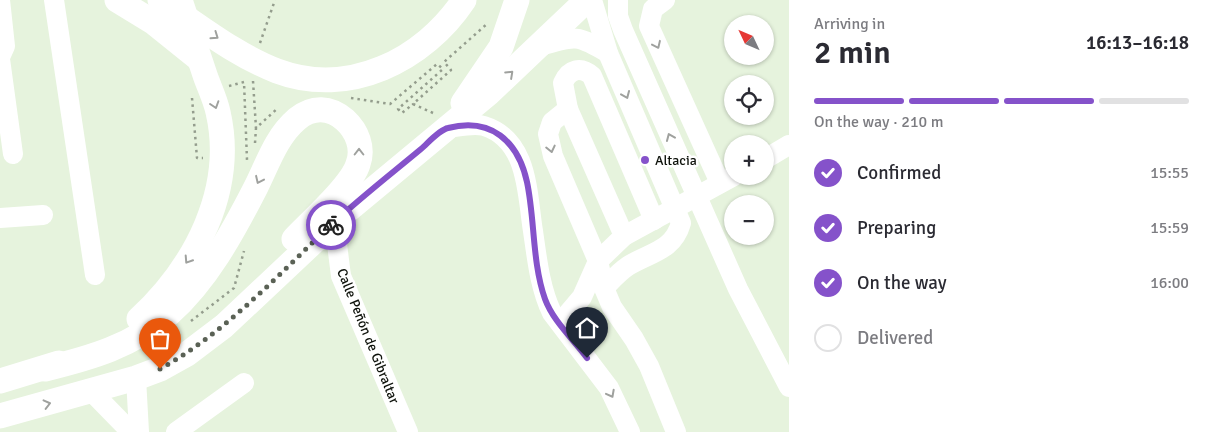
<!DOCTYPE html>
<meta charset="utf-8">
<style>
:root{--surface:#fff;--page:#f7f7f7;--text:#2b2b33;--muted:#7c7c81;--line:#e1e1e2;--accent:#8552ca}
body{margin:0;font-family:Signika,sans-serif;background:var(--page);color:var(--text);height:100vh;display:flex;flex-direction:column;font-size:19px;white-space:nowrap}
*{box-sizing:border-box;margin:0}
p{font-size:16px;color:var(--muted)}
.icon{flex:none;width:28px;height:28px;fill:none;stroke:currentColor;stroke-width:2;stroke-linecap:round;stroke-linejoin:round}
.map{position:relative;flex:1;overflow:hidden}
.side{display:flex;flex-direction:column;background:var(--surface);width:425px}
.side>*{flex:none}
.needle{width:32px;rotate:314deg}
.buttons{position:absolute;left:724px;top:15px;display:grid;gap:10px}
.buttons a{display:grid;place-items:center;width:50px;height:50px;border-radius:50%;background:var(--surface);box-shadow:0 1px 4px #0004;font-size:25px}
.pin{position:absolute;display:grid;place-items:center;width:42px;height:42px;color:#fff;margin:-51px -21px;border-radius:50% 50% 50% 0;rotate:-45deg;box-shadow:0 0 5px #0007}
.pin .icon{rotate:45deg}
.courier{position:absolute;display:grid;place-items:center;width:50px;height:50px;margin:-25px;border:4px solid #8552ca;border-radius:50%;background:#fff;color:#222;box-shadow:0 1px 6px #0007}
.overview em{font-style:normal;font-weight:600}
.overview div{display:flex;flex-direction:column-reverse}
.overview{display:flex;align-items:center;justify-content:space-between;height:85px;padding:0 25px}
h1{font-size:32px;font-weight:600;line-height:38px}
.bar{display:grid;grid-template-columns:repeat(4,1fr);gap:8px 5px;align-content:center;height:60px;padding:0 25px}
.bar i{height:6px;border-radius:4px;background:var(--line)}
.bar .current{background:var(--accent)}
.bar p{grid-column:span 4}
ol{padding:0 25px;list-style:none}
li{display:flex;align-items:center;gap:15px;height:55px}
li p{margin-inline-start:auto}
li .icon{padding:5px;border-radius:50%;background:var(--accent);color:#fff;stroke-width:4}
li:last-child{color:var(--muted)}
li i{width:28px;height:28px;border:2px solid var(--line);border-radius:50%}
main{display:flex;flex:1;min-height:0}
.map>svg:first-child{display:block}
</style>
<main>
<div class="map">
<svg width="789" height="432" viewBox="0 0 789 432">
<rect width="100%" height="100%" fill="#e6f3dd"/>
<g fill="none" stroke-linecap="round" stroke-linejoin="round">
<g stroke="#949d8d" stroke-width="2.5" stroke-dasharray="2.5 4" stroke-linecap="butt">
<path d="M260,43L275,0"/>
<path d="M253,81L256,128"/>
<path d="M229,86L244,82L247,160"/>
<path d="M192,98L197,158H203"/>
<path d="M351,98L390,104L437,64L443,69L398,109L402,113L413,104"/>
<path d="M433,113L413,104L451,70L444,62L488,23"/>
<path d="M255,143L256,128L278,108"/>
<path d="M191,321L234,288L244,251"/>
</g>
<g stroke="#fff" stroke-width="20">
<path d="M54,0L95,275"/>
<path d="M592,0L608,53L681,223C673,251 651,252 628,266C619,272 612,280 604,288"/>
<path d="M618,0V16L623,30L738,289L789,387"/>
<path d="M665,0L653,9L649,26L720,183"/>
<path d="M541,46C575,35 578,35 608,53"/>
<path d="M0,57L5,46L0,0"/>
<path d="M0,59L13,154"/>
<path d="M568,109L552,122L548,134L553,156L598,261L604,288L612,307L634,339L649,366L676,432"/>
<path d="M446,128C457,127 474,123 484,126C529,140 527,195 533,231C537,259 540,288 552,313L609,388L630,432"/>
<path d="M765,159L789,145"/>
<path d="M342,211L337,244L341,276L408,432"/>
<path d="M0,218L43,215"/>
<path d="M624,236L568,109L563,83C569,69 581,66 592,76L654,220"/>
<path d="M560,323L582,297L598,261L624,236L734,176"/>
<path d="M136,378L139,432"/>
<path d="M92,392L131,432"/>
<path d="M176,432L244,383"/>
</g>
<g stroke="#fff" stroke-width="25">
<path d="M117,0L153,22L199,59"/>
<path d="M160,0C197,24 235,55 277,71C349,98 424,60 464,0"/>
<path d="M463,103L501,47L517,0"/>
<path d="M139,319C195,267 236,190 218,112C215,98 208,85 204,72C196,48 188,24 180,0"/>
<path d="M45,369C90,358 133,346 169,314C207,280 233,232 256,187C268,163 276,137 297,119C313,106 330,107 345,120C357,131 364,148 358,164C352,185 310,222 294,239"/>
<path d="M0,381L59,363"/>
<path d="M0,416L136,378L160,369L187,354L224,326L341,216L488,94L587,0"/>
</g>
</g>
<defs><path id="oneway-chevron" d="M-2-3.5L2.5 0L-2 3.5" fill="none" stroke-width="1.6" stroke-linecap="round" stroke-linejoin="round" transform="scale(1.25)"/></defs>
<g stroke="#9fa19e">
<use href="#oneway-chevron" transform="translate(215 36) rotate(35)"/>
<use href="#oneway-chevron" transform="translate(657 45) rotate(65)"/>
<use href="#oneway-chevron" transform="translate(510 74) rotate(-43)"/>
<use href="#oneway-chevron" transform="translate(626 95) rotate(67)"/>
<use href="#oneway-chevron" transform="translate(215 105) rotate(72)"/>
<use href="#oneway-chevron" transform="translate(670 137) rotate(-113)"/>
<use href="#oneway-chevron" transform="translate(551 149) rotate(77)"/>
<use href="#oneway-chevron" transform="translate(359 152) rotate(-90)"/>
<use href="#oneway-chevron" transform="translate(259 180) rotate(115)"/>
<use href="#oneway-chevron" transform="translate(188 260) rotate(123)"/>
<use href="#oneway-chevron" transform="translate(611 394) rotate(62)"/>
<use href="#oneway-chevron" transform="translate(47 404) rotate(-14)"/>
</g>
<g fill="none" stroke-linecap="round" stroke-linejoin="round">
<path stroke="#5a6155" stroke-width="5" stroke-dasharray="0 9" d="M160,369C225,333 277,276 331,225"/>
<path stroke="#8552ca" stroke-width="6" d="M331,225C360,198 391,174 421,149C428,143 439,130 448,128C491,117 518,141 527,182C535,220 532,262 545,299C553,321 573,339 587,358"/>
</g>
<circle fill="#8552ca" stroke="#fff" stroke-width="2" cx="645" cy="160" r="5"/>
<g text-anchor="middle" dominant-baseline="central" stroke-width="5" stroke-linejoin="round" paint-order="stroke">
<g font-size="14" fill="#0f130c" stroke="#fff" text-anchor="start">
<text x="655" y="160">Altacia</text>
</g>
<g font-size="14" fill="#0f130c" stroke="#fff">
<text transform="translate(368 336) rotate(68)">Calle Peñón de Gibraltar</text>
</g>
</g>
</svg>
<div class="buttons">
<a><svg class="needle" viewBox="-14 -14 28 28"><path d="M0-13l5 13h-10z" fill="#e53935"/><path d="M0 13l5-13h-10z" fill="#7c7c81"/></svg></a>
<a><svg class="icon" aria-label="locate" viewBox="0 0 24 24"><circle cx="12" cy="12" r="6"/><path d="M12 2v4M12 18v4M2 12h4M18 12h4"/></svg></a>
<a>+</a>
<a>−</a>
</div>
<div class="pin" style="left:160px;top:369px;background:#ea580c"><svg class="icon" aria-label="bag" viewBox="0 0 24 24"><path d="M5 8h14l-1 12H6zM9 8a3 3 0 0 1 6 0"/></svg></div>
<div class="pin" style="left:587px;top:358px;background:#1f2937"><svg class="icon" aria-label="home" viewBox="0 0 24 24"><path d="M3 11l9-7 9 7M6 9v11h12V9"/></svg></div>
<div class="courier" style="left:331px;top:225px"><svg class="icon" aria-label="bike" viewBox="0 0 24 24"><circle cx="6" cy="16" r="4"/><circle cx="18" cy="16" r="4"/><path d="M6 16l4-8h5l3 8M10 8l3 8H6M13 5h3"/></svg></div>
</div>
<section class="side">
<div class="overview"><div><h1>2 min</h1><p>Arriving in</p></div><em>16:13–16:18</em></div>
<div class="bar"><i class="current"></i><i class="current"></i><i class="current"></i><i></i><p>On the way · 210 m</p></div>
<ol>
<li><svg class="icon" aria-label="check" viewBox="0 0 24 24"><path d="M5 12l5 5 9-10"/></svg>Confirmed<p>15:55</p></li>
<li><svg class="icon" aria-label="check" viewBox="0 0 24 24"><path d="M5 12l5 5 9-10"/></svg>Preparing<p>15:59</p></li>
<li><svg class="icon" aria-label="check" viewBox="0 0 24 24"><path d="M5 12l5 5 9-10"/></svg>On the way<p>16:00</p></li>
<li><i></i>Delivered</li>
</ol>
</section>
</main>
